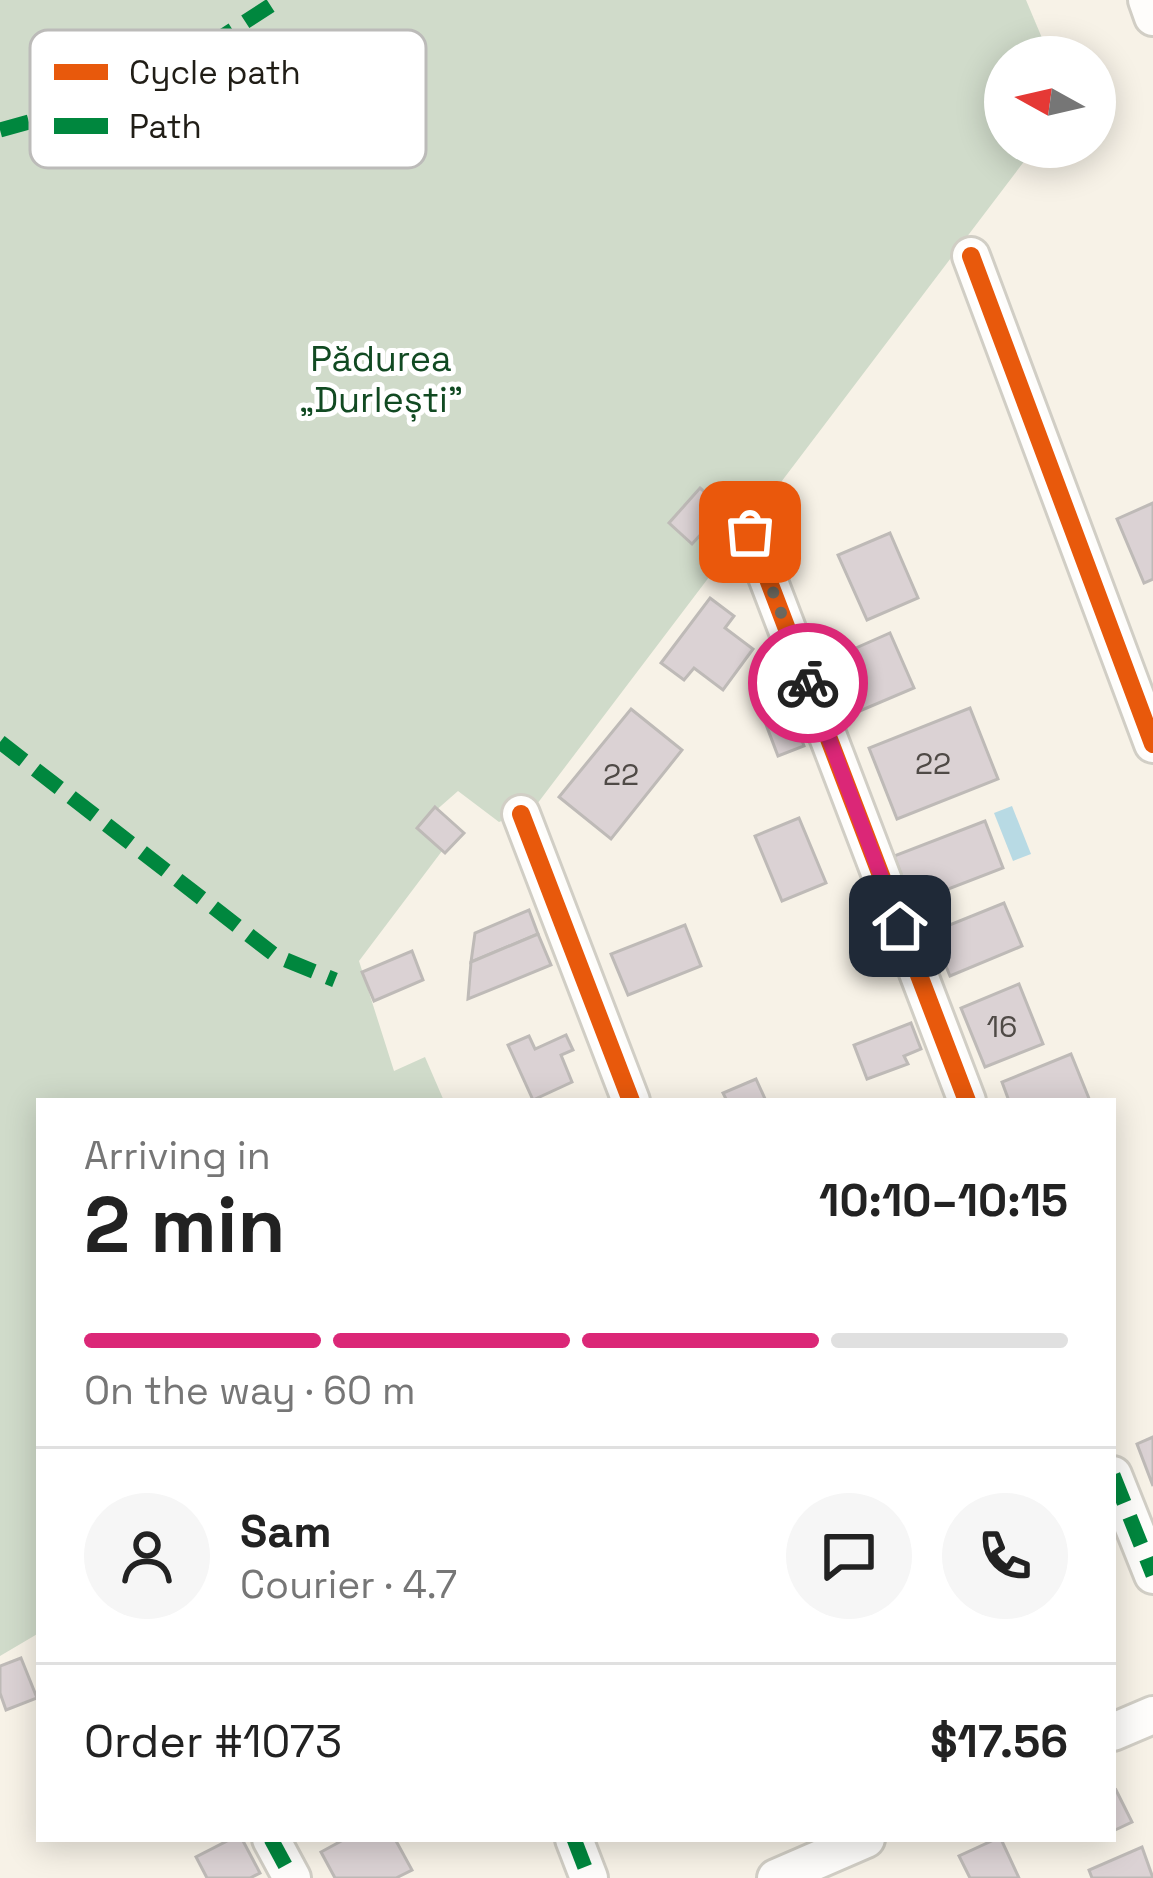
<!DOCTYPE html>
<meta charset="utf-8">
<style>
:root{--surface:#fff;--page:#f6f6f6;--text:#222;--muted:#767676;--line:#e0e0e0;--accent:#db2777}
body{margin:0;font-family:"Space Grotesk",sans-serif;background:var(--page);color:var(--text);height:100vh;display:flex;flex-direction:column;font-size:45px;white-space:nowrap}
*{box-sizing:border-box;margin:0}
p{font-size:39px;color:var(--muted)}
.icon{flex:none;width:66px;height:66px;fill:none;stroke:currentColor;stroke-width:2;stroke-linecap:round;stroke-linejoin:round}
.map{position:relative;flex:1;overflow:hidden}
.details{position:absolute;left:36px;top:1098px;width:1080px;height:744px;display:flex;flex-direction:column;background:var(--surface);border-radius:0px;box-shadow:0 6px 30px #0003}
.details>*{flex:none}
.needle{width:78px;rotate:278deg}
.controls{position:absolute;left:984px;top:36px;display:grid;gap:24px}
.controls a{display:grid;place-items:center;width:132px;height:132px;border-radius:50%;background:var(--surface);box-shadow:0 6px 30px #0003;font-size:60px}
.pin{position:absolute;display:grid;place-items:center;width:102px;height:102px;color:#fff;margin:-51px;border-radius:24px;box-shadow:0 6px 18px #0006}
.courier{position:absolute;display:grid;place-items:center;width:120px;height:120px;margin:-60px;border:9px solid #db2777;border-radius:50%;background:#fff;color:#222;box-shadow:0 3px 15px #0007}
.summary em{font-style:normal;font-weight:600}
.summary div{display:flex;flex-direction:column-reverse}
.summary{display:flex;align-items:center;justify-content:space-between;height:204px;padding:0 48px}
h1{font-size:78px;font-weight:600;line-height:90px}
.bar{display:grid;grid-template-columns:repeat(4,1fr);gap:18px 12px;align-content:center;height:144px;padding:0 48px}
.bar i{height:15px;border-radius:9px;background:var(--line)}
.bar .on{background:var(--accent)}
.bar p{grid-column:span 4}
.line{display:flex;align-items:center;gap:30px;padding:0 48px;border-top:3px solid var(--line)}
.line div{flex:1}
.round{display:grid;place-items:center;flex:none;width:126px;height:126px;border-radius:63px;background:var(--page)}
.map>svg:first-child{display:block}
</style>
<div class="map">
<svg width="1153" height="1878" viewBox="0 0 1153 1878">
<rect width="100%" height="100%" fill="#f7f2e7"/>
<path fill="#d0dbca" d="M0,0H1026L1050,57H1005V147H1035L534,808L499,822L458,791L417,827L442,851L359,961L394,1071L425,1057L444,1101H39V1633L0,1656Z"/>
<path fill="#b8dae4" d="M1012,806L1031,854L1013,861L994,813Z"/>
<g fill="#dbd2d4" stroke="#bebab7" stroke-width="3">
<path d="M700,488L724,509L692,544L669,523Z"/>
<path d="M1153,503V579L1144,583L1117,519Z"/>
<path d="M890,533L918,598L867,620L838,555Z"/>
<path d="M710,598L734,616L725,628L753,649L723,690L694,668L684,680L661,663Z"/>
<path d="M890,633L914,688L855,713L838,673L862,662L856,648Z"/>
<path d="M788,704L804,746L778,756L762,714Z"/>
<path d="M970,708L998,779L897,819L869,748Z"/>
<path d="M631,709L682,750L611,839L559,797Z"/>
<path d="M435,807L464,833L445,853L417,828Z"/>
<path d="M799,818L826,883L782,901L755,836Z"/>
<path d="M985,821L1003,868L912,903L894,856Z"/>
<path d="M1004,903L1022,946L950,976L932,932Z"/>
<path d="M529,910L538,934L471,962L475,933Z"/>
<path d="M685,925L701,966L628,995L611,954Z"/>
<path d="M538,934L551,965L468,999L471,962Z"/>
<path d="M412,951L423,980L374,1001L362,972Z"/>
<path d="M1019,984L1043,1044L985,1067L961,1008Z"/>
<path d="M911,1023L921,1049L904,1056L908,1064L867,1079L854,1045Z"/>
<path d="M566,1035L573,1050L561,1055L572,1082L533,1100L508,1045L529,1036L535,1049Z"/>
<path d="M1071,1054L1090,1101H1009L1002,1082Z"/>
<path d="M756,1079L766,1101H727L723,1093Z"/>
<path d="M1153,1437V1486L1137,1444Z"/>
<path d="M21,1658L37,1698L6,1710L0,1693V1666Z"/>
<path d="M1116,1790L1132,1822L1113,1831V1792Z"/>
<path d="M231,1839H242L260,1873L250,1878H207L196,1857Z"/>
<path d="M345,1839H395L412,1870L396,1878H335L321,1852Z"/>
<path d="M996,1839H1001L1019,1878H970L959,1856Z"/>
<path d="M1142,1847L1153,1878H1092L1089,1870Z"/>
</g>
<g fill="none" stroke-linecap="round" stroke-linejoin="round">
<g stroke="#d1cec5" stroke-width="42">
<g id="minor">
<path d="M1147,0L1153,17"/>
<path d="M971,256L1153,744"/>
<path d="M750,532L967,1101"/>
<path d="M521,814L631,1101"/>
<path d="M1113,1475L1153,1575"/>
<path d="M1113,1732L1153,1715"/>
<path d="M271,1839L292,1878"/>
<path d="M574,1839L589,1878"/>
<path d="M776,1878L866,1839"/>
</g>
</g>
<use href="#minor" stroke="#fefdfb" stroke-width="36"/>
<g stroke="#00873e" stroke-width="15" stroke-dasharray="30 15" stroke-linecap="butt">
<path d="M0,130L69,111L172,69L279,0"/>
<path d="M0,742L276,956L335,980"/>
<path d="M1113,1475L1153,1575"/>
<path d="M271,1839L292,1878"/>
<path d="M574,1839L589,1878"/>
</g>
<g stroke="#fff" stroke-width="26">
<g id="cycleway">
<path d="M971,256L1153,744"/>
<path d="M750,532L967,1101"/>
<path d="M521,814L631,1101"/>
</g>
</g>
<use href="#cycleway" stroke="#e8590c" stroke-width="18"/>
</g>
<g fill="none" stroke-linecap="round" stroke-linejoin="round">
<path stroke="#6b685f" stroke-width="12" stroke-dasharray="0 21.6" d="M750,532L808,683"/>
<path stroke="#db2777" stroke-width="15" d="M808,683L900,926"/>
</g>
<g text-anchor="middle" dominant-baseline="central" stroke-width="10" stroke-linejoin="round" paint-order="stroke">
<g font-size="30" fill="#4f4a46">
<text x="933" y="763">22</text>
<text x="621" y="774">22</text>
<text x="1002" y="1026">16</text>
</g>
<g font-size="36" fill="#114a22" stroke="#fff">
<text x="381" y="359">Pădurea<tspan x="381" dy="41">„Durlești”</tspan></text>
</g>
</g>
<rect x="30" y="30" width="396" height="138" rx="18" fill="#fff" stroke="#bcbbb9" stroke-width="3"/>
<rect x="54" y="64" width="54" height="16" fill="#e8590c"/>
<rect x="54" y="118" width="54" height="16" fill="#00873e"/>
<g font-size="33" fill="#201d16">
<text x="129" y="84">Cycle path</text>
<text x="129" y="138">Path</text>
</g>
</svg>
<div class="controls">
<a><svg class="needle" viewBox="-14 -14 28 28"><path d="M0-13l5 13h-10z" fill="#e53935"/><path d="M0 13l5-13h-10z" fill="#767676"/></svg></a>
</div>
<div class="pin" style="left:750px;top:532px;background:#ea580c"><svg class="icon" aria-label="bag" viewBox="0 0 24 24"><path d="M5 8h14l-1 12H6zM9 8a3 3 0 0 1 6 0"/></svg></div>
<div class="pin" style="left:900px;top:926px;background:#1f2937"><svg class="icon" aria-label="home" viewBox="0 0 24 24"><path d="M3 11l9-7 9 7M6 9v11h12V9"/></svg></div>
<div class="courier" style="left:808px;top:683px"><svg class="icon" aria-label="bike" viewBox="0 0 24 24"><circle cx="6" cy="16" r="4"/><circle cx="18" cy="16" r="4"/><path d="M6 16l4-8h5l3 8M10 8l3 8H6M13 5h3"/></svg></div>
<section class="details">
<div class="summary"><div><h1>2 min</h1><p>Arriving in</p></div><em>10:10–10:15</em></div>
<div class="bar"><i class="on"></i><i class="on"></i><i class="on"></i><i></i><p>On the way · 60 m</p></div>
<div class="line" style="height:216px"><a class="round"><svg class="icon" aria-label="person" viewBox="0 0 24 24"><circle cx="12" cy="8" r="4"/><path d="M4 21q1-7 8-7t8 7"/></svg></a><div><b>Sam</b><p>Courier · 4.7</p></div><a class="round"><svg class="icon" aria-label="chat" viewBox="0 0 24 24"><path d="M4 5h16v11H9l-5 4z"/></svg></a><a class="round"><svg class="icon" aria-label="phone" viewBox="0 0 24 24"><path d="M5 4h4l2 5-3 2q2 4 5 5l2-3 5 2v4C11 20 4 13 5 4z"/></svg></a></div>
<div class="line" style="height:156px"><div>Order #1073</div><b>$17.56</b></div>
</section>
</div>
